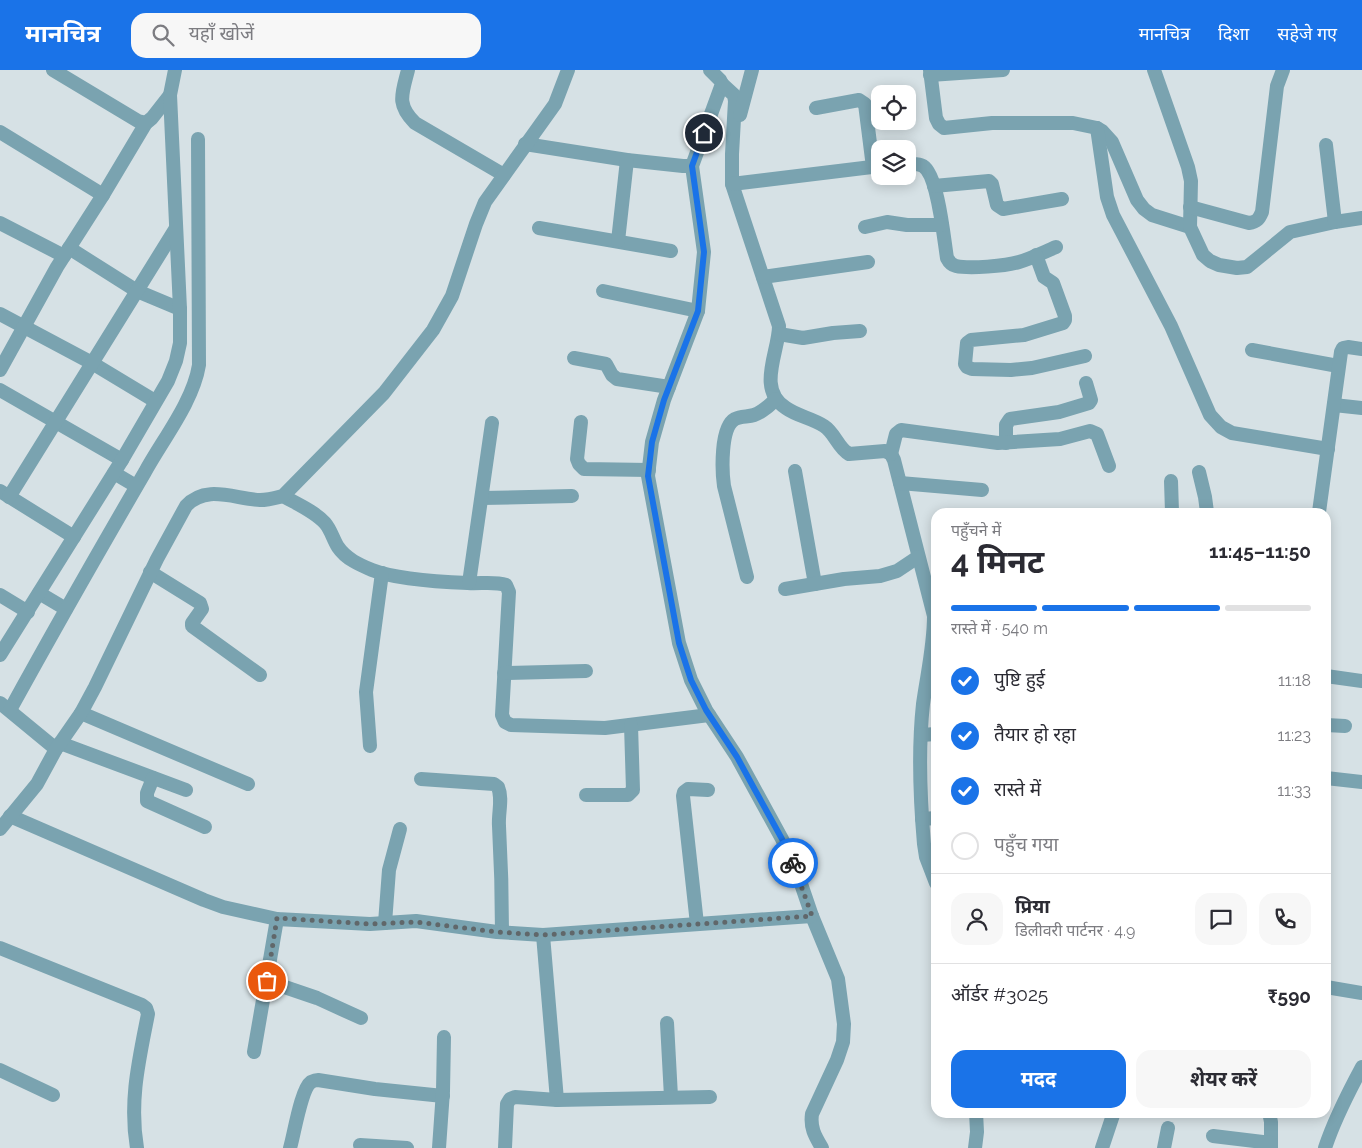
<!DOCTYPE html>
<html lang="hi">
<meta charset="utf-8">
<style>
:root{--surface:#fff;--page:#f7f7f7;--text:#2b2b33;--muted:#7c7c81;--line:#e1e1e2;--accent:#1a73e8}
body{margin:0;font-family:Raleway,"Noto Sans Devanagari",sans-serif;background:var(--page);color:var(--text);height:100vh;display:flex;flex-direction:column;font-size:19px;white-space:nowrap}
*{box-sizing:border-box;margin:0}
p{font-size:16px;color:var(--muted)}
.icon{flex:none;width:28px;height:28px;fill:none;stroke:currentColor;stroke-width:2;stroke-linecap:round;stroke-linejoin:round}
.map{position:relative;flex:1;overflow:hidden}
.panel{position:absolute;left:931px;top:438px;width:400px;height:610px;display:flex;flex-direction:column;background:var(--surface);border-radius:15px;box-shadow:0 2px 12px #0003}
.panel>*{flex:none}
.buttons{position:absolute;left:871px;top:15px;display:grid;gap:10px}
.buttons a{display:grid;place-items:center;width:45px;height:45px;border-radius:10px;background:var(--surface);box-shadow:0 2px 12px #0003;font-size:25px}
.pin{position:absolute;display:grid;place-items:center;width:42px;height:42px;color:#fff;margin:-21px;border:2px solid #fff;border-radius:50%;box-shadow:0 1px 5px #0007}
.courier{position:absolute;display:grid;place-items:center;width:50px;height:50px;margin:-25px;border:4px solid #1a73e8;border-radius:50%;background:#fff;color:#222;box-shadow:0 1px 6px #0007}
.head em{font-style:normal;font-weight:700}
.head div{display:flex;flex-direction:column-reverse}
.head{display:flex;align-items:center;justify-content:space-between;height:85px;padding:0 20px}
h1{font-size:32px;font-weight:700;line-height:38px}
.bar{display:grid;grid-template-columns:repeat(4,1fr);gap:8px 5px;align-content:center;height:60px;padding:0 20px}
.bar i{height:6px;border-radius:4px;background:var(--line)}
.bar .active{background:var(--accent)}
.bar p{grid-column:span 4}
.line{display:flex;align-items:center;gap:12px;padding:0 20px;border-top:1px solid var(--line)}
.line div{flex:1}
.round{display:grid;place-items:center;flex:none;width:52px;height:52px;border-radius:15px;background:var(--page)}
ol{padding:0 20px;list-style:none}
li{display:flex;align-items:center;gap:15px;height:55px}
li p{margin-inline-start:auto}
li .icon{padding:5px;border-radius:50%;background:var(--accent);color:#fff;stroke-width:4}
li:last-child{color:var(--muted)}
li i{width:28px;height:28px;border:2px solid var(--line);border-radius:50%}
.action{display:flex;gap:10px;margin-top:auto;padding:10px 20px}
.action a{flex:1;height:58px;border-radius:15px;background:var(--accent);color:#fff;font-size:20px;font-weight:700;line-height:58px;text-align:center}
.action a+a{background:var(--page);color:var(--text)}
header{display:flex;align-items:center;gap:30px;box-sizing:border-box;height:70px;padding:0 25px;background:var(--accent);color:#fff}
header strong{font-size:24px}
nav{display:flex;gap:28px;margin-inline-start:auto;font-size:18px}
.search{width:350px;height:45px;background:var(--page);display:flex;align-items:center;gap:12px;box-sizing:border-box;padding:0 18px;border-radius:15px;color:var(--muted);font-size:19px}
.map>svg:first-child{display:block}
</style>
<header>
<strong>मानचित्र</strong>
<div class="search"><svg class="icon" aria-label="search" viewBox="0 0 24 24"><circle cx="10" cy="10" r="6"/><path d="M15 15l6 6"/></svg>यहाँ खोजें</div>
<nav><a>मानचित्र</a><a>दिशा</a><a>सहेजे गए</a></nav>
</header>
<div class="map">
<svg width="1362" height="1078" viewBox="0 0 1362 1078">
<rect width="100%" height="100%" fill="#d6e1e5"/>
<g fill="none" stroke-linecap="round" stroke-linejoin="round">
<g stroke="#7aa3b0" stroke-width="14">
<path d="M53,0L138,51L146,53"/>
<path d="M408,0C402,24 396,34 415,53L504,105"/>
<path d="M710,0L720,10L722,14L692,96L704,182L698,241L664,330L652,372L648,406L679,573L691,610L706,640L737,687L782,769L798,805L812,846L838,909L844,954L843,972L837,990L812,1044C810,1058 815,1066 822,1078"/>
<path d="M930,0L936,48L939,54L944,58L992,53H1073L1097,58L1102,61L1112,72L1137,130L1144,139L1152,145L1190,157"/>
<path d="M1154,0L1188,97L1191,111L1190,157L1203,185L1210,191L1219,195L1237,198L1247,197L1290,162L1335,152L1362,148"/>
<path d="M930,5L1003,0"/>
<path d="M722,14L734,25L735,31L732,84V114L779,256C779,282 756,319 786,338C797,346 812,348 824,356C835,363 838,378 849,384L885,381L891,384L894,390L934,546C934,576 927,605 923,634C918,680 920,728 924,774L926,787L936,813"/>
<path d="M816,38L859,30L865,34L873,97"/>
<path d="M740,45L752,0"/>
<path d="M1097,58L1107,127L1113,145L1171,256L1210,345L1221,357L1232,363L1328,379"/>
<path d="M0,62L103,125"/>
<path d="M525,74L627,90L683,96H692"/>
<path d="M1326,75L1335,152"/>
<path d="M908,94C913,94 918,93 923,96C938,105 944,170 947,188C949,192 952,195 956,196C969,199 1006,196 1019,192C1032,188 1044,182 1056,177"/>
<path d="M732,114L880,96"/>
<path d="M934,116L989,111L992,114L997,135L1003,139L1062,129"/>
<path d="M1190,137L1249,153C1257,152 1259,149 1262,142L1277,16L1283,0"/>
<path d="M0,153L64,186"/>
<path d="M865,157L887,152L907,155H942"/>
<path d="M539,158L671,181"/>
<path d="M618,171L627,90"/>
<path d="M69,178L137,221L180,239"/>
<path d="M1036,185L1044,207L1053,213L1065,246V250L1063,253L1024,265L971,270L967,273L965,294L967,297L972,299L1011,300L1032,298L1085,286"/>
<path d="M763,207L868,192"/>
<path d="M603,221L698,241"/>
<path d="M0,244L92,293L155,331"/>
<path d="M779,264L803,268L833,263L860,261"/>
<path d="M1252,280L1338,296"/>
<path d="M574,288L606,294L612,305L617,309L669,317"/>
<path d="M0,300L57,197L103,125L146,53L152,48L170,25"/>
<path d="M0,320L122,390"/>
<path d="M1334,335L1362,338"/>
<path d="M581,352L577,389L579,394L584,399L649,400"/>
<path d="M1006,373V355L1010,349L1059,342L1089,333L1091,330L1086,313"/>
<path d="M891,384L896,364L901,360L998,373L1060,369L1090,361L1097,364L1109,396"/>
<path d="M795,401L815,514"/>
<path d="M1199,402L1205,427L1207,442"/>
<path d="M114,403L136,416"/>
<path d="M1171,411L1172,442"/>
<path d="M900,413L982,420"/>
<path d="M0,421L74,467"/>
<path d="M283,426C297,434 314,441 325,453C331,460 333,469 338,477C346,489 360,495 372,500C395,509 442,512 468,513C480,514 494,511 506,515L509,522L502,645L505,652L511,655L605,658L709,645"/>
<path d="M9,427L176,158"/>
<path d="M482,428L572,426"/>
<path d="M1319,442L1341,282L1343,278L1348,277L1362,279"/>
<path d="M150,502L200,533L202,539L192,553V556L260,605"/>
<path d="M747,507L724,416C722,402 720,357 735,349C741,346 748,347 754,345C763,342 770,335 776,329"/>
<path d="M469,513L492,353"/>
<path d="M785,519L844,509L880,506L897,501L918,487"/>
<path d="M39,523L66,539"/>
<path d="M0,525L28,542"/>
<path d="M0,585L122,390L168,311L176,291L180,273V239L170,25L175,0"/>
<path d="M504,603L586,601"/>
<path d="M1326,606L1362,611"/>
<path d="M0,633L56,679"/>
<path d="M10,640C54,560 99,481 145,402C163,369 193,332 199,295L198,69"/>
<path d="M81,643L248,714"/>
<path d="M1326,655L1345,656"/>
<path d="M921,665L936,664"/>
<path d="M60,673L186,720"/>
<path d="M370,676L366,622L382,503"/>
<path d="M153,708L147,723V731L205,757"/>
<path d="M1326,708L1362,712"/>
<path d="M421,709L494,714L498,717C503,729 498,743 499,756C501,791 502,827 502,862"/>
<path d="M586,725H628L633,720L631,655"/>
<path d="M10,746L204,830L223,837L277,849L370,854L416,851L497,862L543,865L812,846"/>
<path d="M922,749L936,748"/>
<path d="M0,759L37,714L56,679L81,643L95,617L157,489L186,436C206,414 235,429 260,430C268,430 275,428 283,426L384,323L433,260L452,226L476,154L485,132L555,34L568,0"/>
<path d="M385,853L389,800L400,759"/>
<path d="M697,854L683,726L684,722L688,719L708,720"/>
<path d="M543,865L557,1030"/>
<path d="M0,878L142,935L146,938L148,944C139,990 129,1031 137,1078"/>
<path d="M267,911L317,928L361,948"/>
<path d="M1326,917L1362,923"/>
<path d="M667,953L671,1027"/>
<path d="M254,982L277,849"/>
<path d="M0,1000L53,1025"/>
<path d="M1269,1042L1271,1052V1078"/>
<path d="M1213,1066L1271,1073"/>
<path d="M360,1075L407,1078"/>
<path d="M290,1078C294,1065 301,1019 311,1012C313,1011 316,1010 318,1010L375,1019L443,1026"/>
<path d="M439,1078L443,1021L444,967"/>
<path d="M505,1078L507,1034L510,1029L515,1027L557,1030L710,1027"/>
<path d="M975,1078L977,1062L976,1042"/>
<path d="M1102,1078L1114,1042"/>
<path d="M1164,1078L1168,1058"/>
<path d="M1325,1078C1334,1050 1348,1023 1362,997"/>
</g>
</g>
<g fill="none" stroke-linecap="round" stroke-linejoin="round">
<path stroke="#60676a" stroke-width="5" stroke-dasharray="0 9" d="M267,911L277,848L370,854L416,852L497,862L543,865L812,846L793,793"/>
<path stroke="#1a73e8" stroke-width="6" d="M704,63L692,96L704,182L698,241L664,330L652,372L648,406L679,573L691,610L706,640L737,687L755,720L782,769L793,793"/>
</g>
</svg>
<div class="buttons">
<a><svg class="icon" aria-label="locate" viewBox="0 0 24 24"><circle cx="12" cy="12" r="6"/><path d="M12 2v4M12 18v4M2 12h4M18 12h4"/></svg></a>
<a><svg class="icon" aria-label="layers" viewBox="0 0 24 24"><path d="M12 4l9 5-9 5-9-5zM3 14l9 5 9-5"/></svg></a>
</div>
<div class="pin" style="left:267px;top:911px;background:#ea580c"><svg class="icon" aria-label="bag" viewBox="0 0 24 24"><path d="M5 8h14l-1 12H6zM9 8a3 3 0 0 1 6 0"/></svg></div>
<div class="pin" style="left:704px;top:63px;background:#1f2937"><svg class="icon" aria-label="home" viewBox="0 0 24 24"><path d="M3 11l9-7 9 7M6 9v11h12V9"/></svg></div>
<div class="courier" style="left:793px;top:793px"><svg class="icon" aria-label="bike" viewBox="0 0 24 24"><circle cx="6" cy="16" r="4"/><circle cx="18" cy="16" r="4"/><path d="M6 16l4-8h5l3 8M10 8l3 8H6M13 5h3"/></svg></div>
<section class="panel">
<div class="head"><div><h1>4 मिनट</h1><p>पहुँचने में</p></div><em>11:45–11:50</em></div>
<div class="bar"><i class="active"></i><i class="active"></i><i class="active"></i><i></i><p>रास्ते में · 540 m</p></div>
<ol>
<li><svg class="icon" aria-label="check" viewBox="0 0 24 24"><path d="M5 12l5 5 9-10"/></svg>पुष्टि हुई<p>11:18</p></li>
<li><svg class="icon" aria-label="check" viewBox="0 0 24 24"><path d="M5 12l5 5 9-10"/></svg>तैयार हो रहा<p>11:23</p></li>
<li><svg class="icon" aria-label="check" viewBox="0 0 24 24"><path d="M5 12l5 5 9-10"/></svg>रास्ते में<p>11:33</p></li>
<li><i></i>पहुँच गया</li>
</ol>
<div class="line" style="height:90px"><a class="round"><svg class="icon" aria-label="person" viewBox="0 0 24 24"><circle cx="12" cy="8" r="4"/><path d="M4 21q1-7 8-7t8 7"/></svg></a><div><b>प्रिया</b><p>डिलीवरी पार्टनर · 4.9</p></div><a class="round"><svg class="icon" aria-label="chat" viewBox="0 0 24 24"><path d="M4 5h16v11H9l-5 4z"/></svg></a><a class="round"><svg class="icon" aria-label="phone" viewBox="0 0 24 24"><path d="M5 4h4l2 5-3 2q2 4 5 5l2-3 5 2v4C11 20 4 13 5 4z"/></svg></a></div>
<div class="line" style="height:65px"><div>ऑर्डर #3025</div><b>₹590</b></div>
<div class="action"><a>मदद</a><a>शेयर करें</a></div>
</section>
</div>
